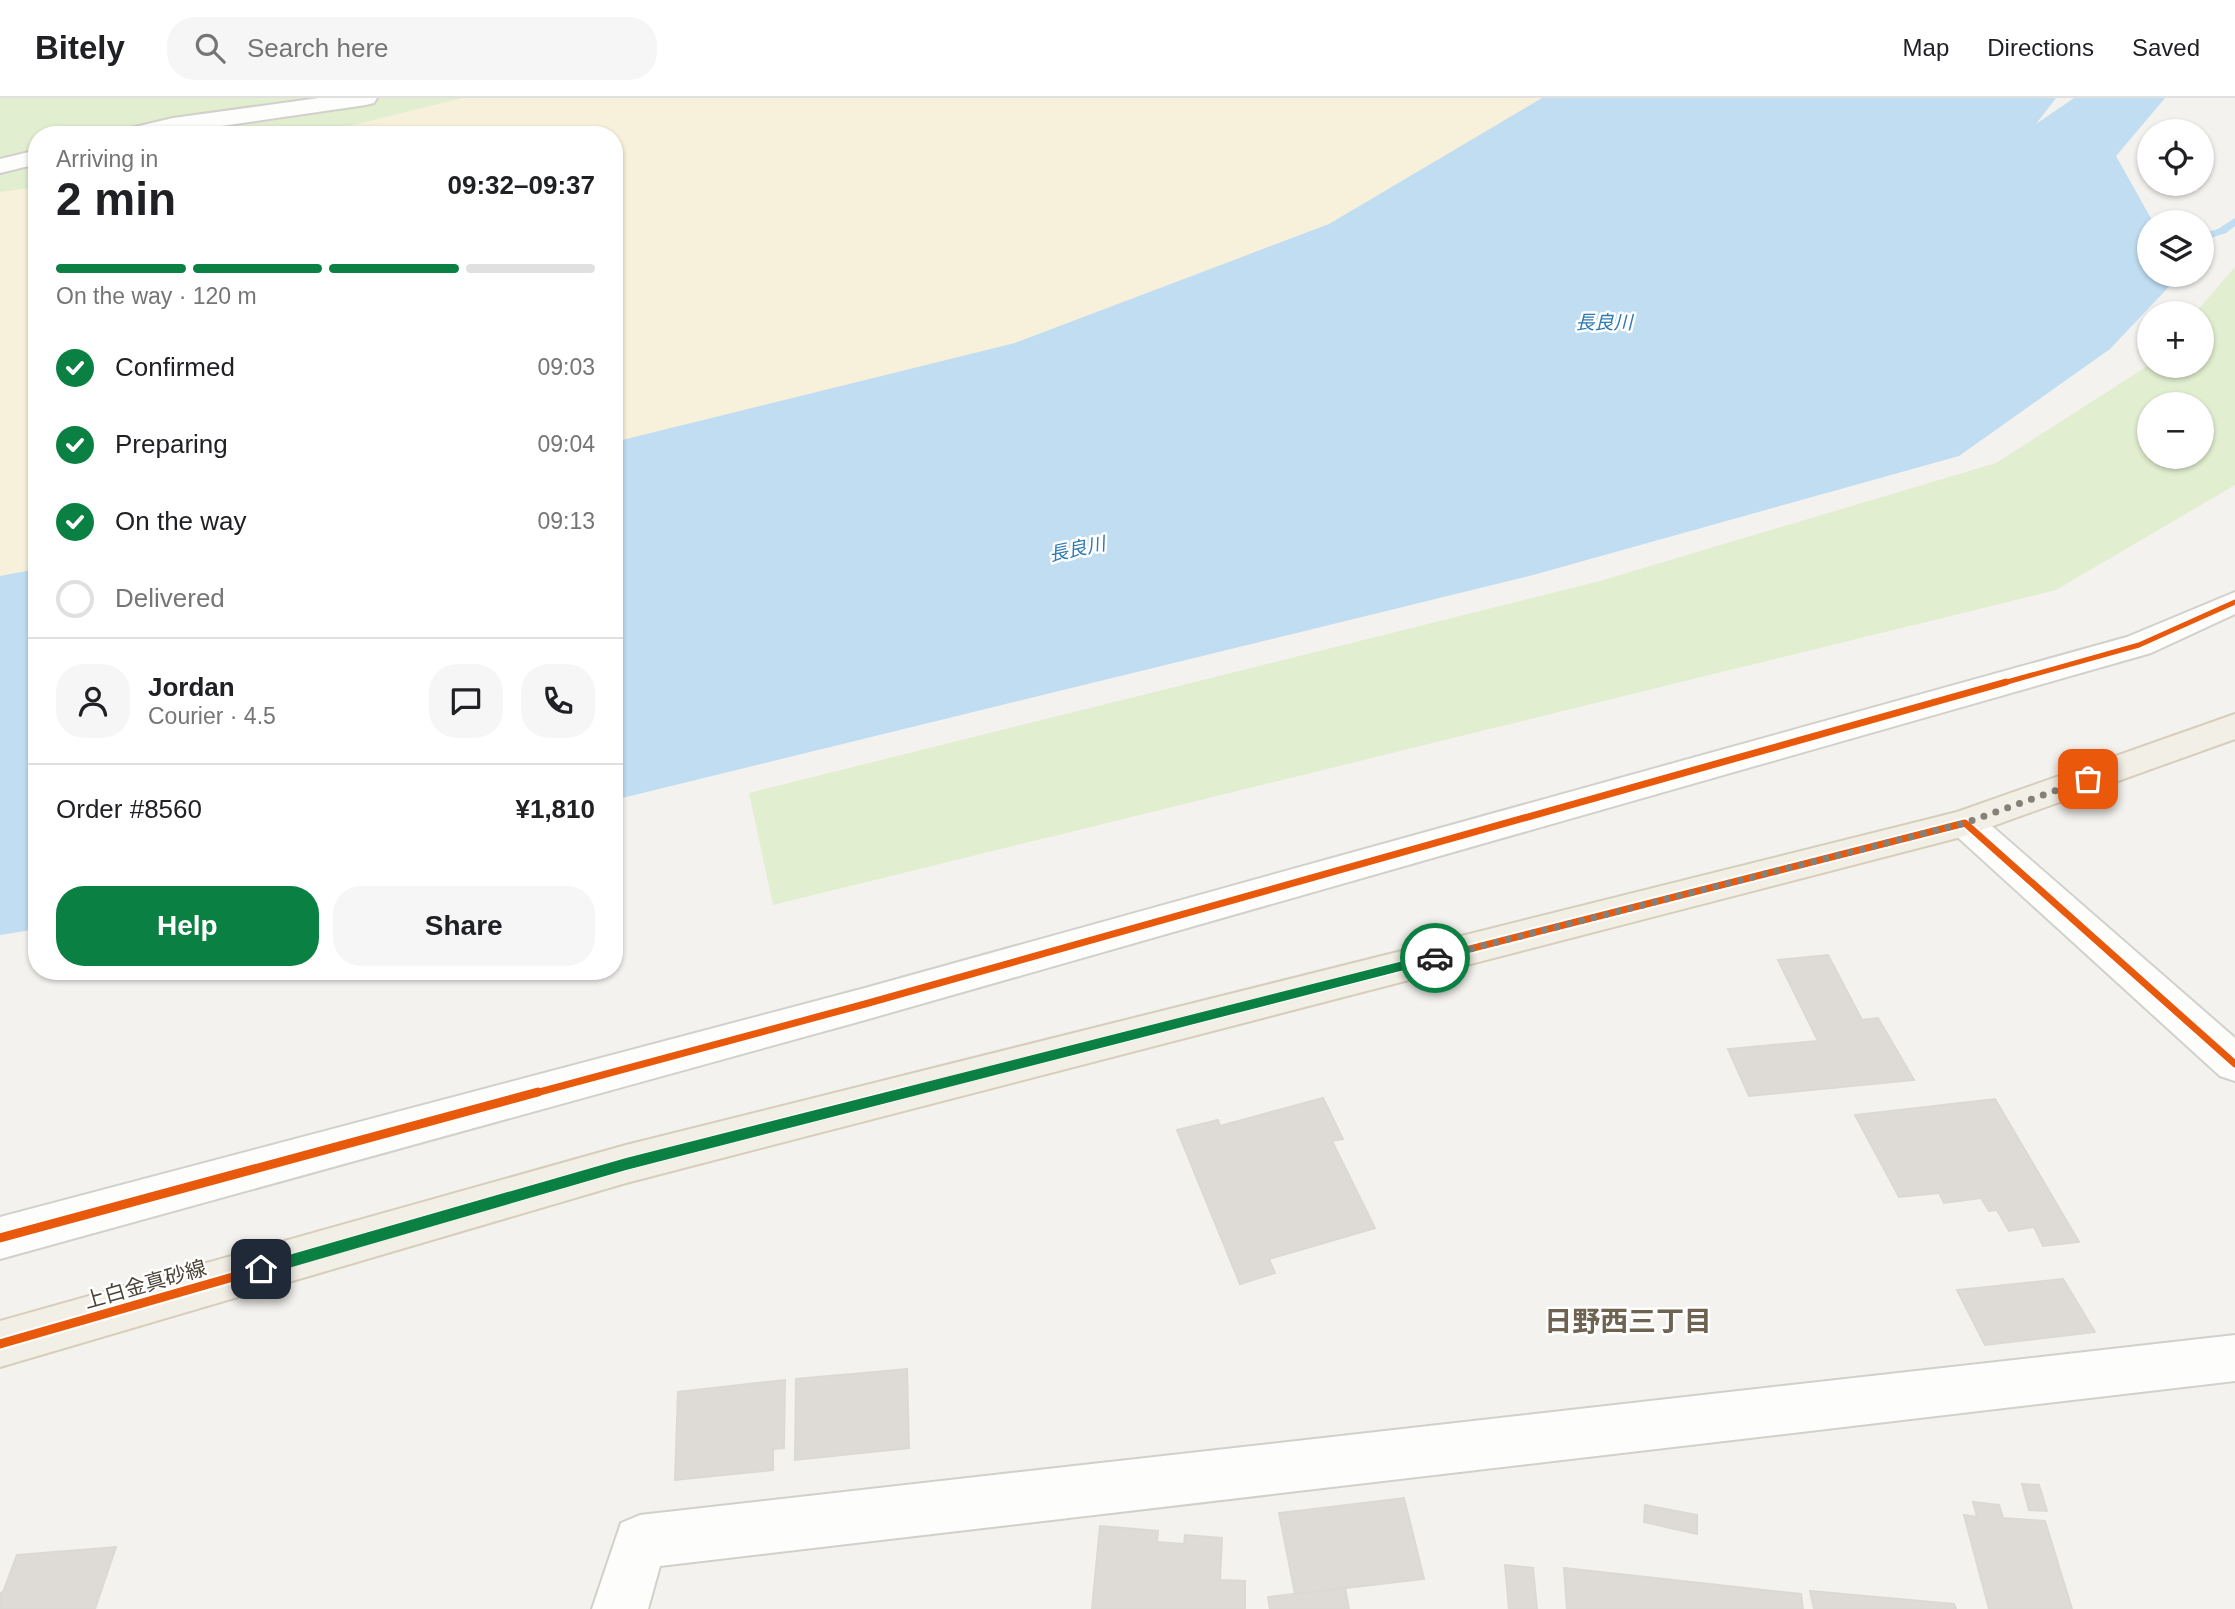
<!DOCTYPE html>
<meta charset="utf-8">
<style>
:root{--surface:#fff;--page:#f6f6f6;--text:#202124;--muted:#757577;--line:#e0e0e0;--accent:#0b8043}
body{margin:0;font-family:Arial,"Noto Sans JP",sans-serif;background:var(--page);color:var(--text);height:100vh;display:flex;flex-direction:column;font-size:26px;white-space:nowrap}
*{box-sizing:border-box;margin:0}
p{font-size:23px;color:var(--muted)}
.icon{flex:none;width:38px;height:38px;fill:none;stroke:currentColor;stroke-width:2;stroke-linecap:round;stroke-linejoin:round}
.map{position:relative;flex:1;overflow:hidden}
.side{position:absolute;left:28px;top:28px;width:595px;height:854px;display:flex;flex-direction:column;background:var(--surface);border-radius:28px;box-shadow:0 2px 5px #0004}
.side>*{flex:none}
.tools{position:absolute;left:2137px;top:21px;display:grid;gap:14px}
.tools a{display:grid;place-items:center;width:77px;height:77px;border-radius:50%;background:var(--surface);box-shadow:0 2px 5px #0004;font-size:35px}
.pin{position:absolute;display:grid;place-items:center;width:60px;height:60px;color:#fff;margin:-30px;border-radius:14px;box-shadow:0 4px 10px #0006}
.courier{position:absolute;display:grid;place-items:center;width:70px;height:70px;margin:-35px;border:5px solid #0b8043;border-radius:50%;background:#fff;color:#222;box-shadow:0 2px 9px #0007}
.head em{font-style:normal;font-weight:800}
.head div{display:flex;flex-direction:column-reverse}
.head{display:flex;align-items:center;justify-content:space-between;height:119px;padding:0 28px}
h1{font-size:46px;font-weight:800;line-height:52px}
.bar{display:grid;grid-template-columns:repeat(4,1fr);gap:10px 7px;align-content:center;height:84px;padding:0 28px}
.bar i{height:9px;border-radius:5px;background:var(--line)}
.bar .on{background:var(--accent)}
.bar p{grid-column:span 4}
.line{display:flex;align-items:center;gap:18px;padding:0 28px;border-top:2px solid var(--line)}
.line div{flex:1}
.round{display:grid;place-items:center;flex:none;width:74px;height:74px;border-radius:28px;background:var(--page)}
ol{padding:0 28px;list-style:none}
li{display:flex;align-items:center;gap:21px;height:77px}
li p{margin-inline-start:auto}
li .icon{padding:7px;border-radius:50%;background:var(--accent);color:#fff;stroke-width:4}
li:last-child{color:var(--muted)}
li i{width:38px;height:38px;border:4px solid var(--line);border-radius:50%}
.primary-button{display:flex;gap:14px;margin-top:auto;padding:14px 28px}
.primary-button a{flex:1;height:80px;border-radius:28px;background:var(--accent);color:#fff;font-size:28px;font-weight:800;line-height:80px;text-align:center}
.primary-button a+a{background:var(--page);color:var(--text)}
header{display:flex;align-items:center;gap:42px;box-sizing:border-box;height:98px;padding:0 35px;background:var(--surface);border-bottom:2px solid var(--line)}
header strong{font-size:33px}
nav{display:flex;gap:38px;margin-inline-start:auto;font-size:24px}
.search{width:490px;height:63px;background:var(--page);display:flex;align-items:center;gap:18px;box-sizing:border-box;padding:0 24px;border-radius:28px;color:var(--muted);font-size:26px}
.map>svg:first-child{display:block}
</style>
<header>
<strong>Bitely</strong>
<div class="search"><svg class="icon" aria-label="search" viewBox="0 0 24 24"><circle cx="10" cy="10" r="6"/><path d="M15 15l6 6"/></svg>Search here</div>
<nav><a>Map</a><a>Directions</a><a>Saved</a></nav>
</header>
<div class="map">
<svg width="2235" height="1511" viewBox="0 0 2235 1511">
<rect width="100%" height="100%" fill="#f4f2ee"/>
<g fill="#e1eecf" fill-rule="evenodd">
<path d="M0,0H619L494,37H37V152L0,159Z"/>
<path d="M2235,169V387L2056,492L773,807L749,695L1600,483L1996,365L2149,267L2202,268V215H2195ZM2149,306H2202V359H2149Z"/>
</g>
<g fill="#f7f0da">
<path d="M462,0H1542L1329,126L1015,245L614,344V37H313Z"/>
<path d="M37,89V471L0,478V94Z"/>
</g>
<g fill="#c0ddf1">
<path d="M1542,0H2056L2036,26L2074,0H2165L2116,58L2153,124H2149V177H2180L2110,251L1959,358L1533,477L614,702V344L1015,245L1329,126Z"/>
<path d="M37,471V831L0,837V478Z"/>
</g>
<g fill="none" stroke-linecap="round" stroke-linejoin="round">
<path fill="#c0ddf1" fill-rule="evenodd" d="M2235,120V128L2226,135L2202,143V136L2218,131Z"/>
</g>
<g fill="#dedbd6" stroke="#dcd9d4" stroke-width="2">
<path d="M1828,857L1862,922L1878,920L1914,982L1749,998L1728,951L1818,943L1778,862Z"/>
<path d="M1323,1000L1343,1041L1332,1043L1375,1130L1269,1161L1275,1175L1240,1186L1177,1032L1218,1022L1220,1028Z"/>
<path d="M1995,1001L2079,1144L2043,1148L2034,1129L2009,1133L1997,1112L1989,1113L1981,1100L1944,1105L1939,1095L1899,1099L1855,1017Z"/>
<path d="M2063,1181L2095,1234L1985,1247L1957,1192Z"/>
<path d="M907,1271L909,1350L795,1362L796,1281Z"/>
<path d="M785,1282L784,1350L773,1351V1372L675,1382L678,1294Z"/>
<path d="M2022,1386L2039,1387L2047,1413L2029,1412Z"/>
<path d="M1404,1400L1424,1481L1295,1496L1279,1415Z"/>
<path d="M1973,1404L1999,1407L2003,1420L2045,1423L2072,1511H1989L1964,1417L1977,1419Z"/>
<path d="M1645,1407L1697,1417V1436L1644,1424Z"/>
<path d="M1100,1428L1158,1433L1157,1444L1184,1446L1185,1437L1222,1440L1220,1482L1245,1483V1511H1092Z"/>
<path d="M116,1449L95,1511H0V1495L3,1494L17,1457Z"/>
<path d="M1505,1467L1533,1470L1537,1511H1509Z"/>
<path d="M1564,1470L1801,1496L1803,1511H1567Z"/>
<path d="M1345,1490L1349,1511H1270L1268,1499Z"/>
<path d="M1810,1493L1954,1506L1956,1511H1814Z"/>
</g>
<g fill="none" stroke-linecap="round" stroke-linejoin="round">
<g stroke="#d2d0cb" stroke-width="4">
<g id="minor">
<path d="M319,0H377L374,5L366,7L160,37H119L122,32L173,20Z"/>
<path d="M37,52V66L0,75V61Z"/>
<path d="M2235,494V516L2151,555L865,922L0,1161V1119L865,890L2127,539Z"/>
<path d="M1965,712L1978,716L2235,940V983L2220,978L1952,734L1946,725L1952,716Z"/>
<path d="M2235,1237V1283L660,1468L648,1511H592L621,1425L640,1417Z"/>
</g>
</g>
<g stroke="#d6cebb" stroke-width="4">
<path id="major" d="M2235,616V641L1965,738L626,1085L0,1269V1223L626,1047L1957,714Z"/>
</g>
<use href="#minor" fill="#fdfdfc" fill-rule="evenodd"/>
<use href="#major" fill="#f2efe6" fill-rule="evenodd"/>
<g stroke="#fff" stroke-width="9">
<path id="cycleway-far2" d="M2000,586L2139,547L2235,504"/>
</g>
<g stroke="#fff" stroke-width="11">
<g id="cycleway-far1">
<path d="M532,996L865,906L2006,584"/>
<path d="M900,996L1965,725L2235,966"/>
</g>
</g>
<g stroke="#fff" stroke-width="13">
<g id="cycleway">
<path d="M0,1140L538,994"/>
<path d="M0,1246L626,1066L907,994"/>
</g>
</g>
<use href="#cycleway-far2" stroke="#e8590c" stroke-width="5"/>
<use href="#cycleway-far1" stroke="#e8590c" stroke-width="7"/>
<use href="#cycleway" stroke="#e8590c" stroke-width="9"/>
</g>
<path fill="#0b8043" d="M1435,855L1441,860L1439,863L626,1072L261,1178L254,1171L261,1165L626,1060Z"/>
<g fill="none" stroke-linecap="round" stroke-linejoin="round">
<path stroke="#868178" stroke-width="7" stroke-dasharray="0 12.6" d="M1435,860L1965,725L2088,681"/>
</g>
<g text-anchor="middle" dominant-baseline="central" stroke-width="5" stroke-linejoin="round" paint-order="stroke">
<g font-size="19" font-style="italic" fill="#2e7ab2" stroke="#fff">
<text x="1604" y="224">長良川</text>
<text transform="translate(1077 451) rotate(-12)">長良川</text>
</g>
<g font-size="21" fill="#4b4439" stroke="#fff">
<text transform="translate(145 1186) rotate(-16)">上白金真砂線</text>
</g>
<g font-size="28" font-weight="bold" fill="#6e6250" stroke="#fff">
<text x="1628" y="1223">日野西三丁目</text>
</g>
</g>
</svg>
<div class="tools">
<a><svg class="icon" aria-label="locate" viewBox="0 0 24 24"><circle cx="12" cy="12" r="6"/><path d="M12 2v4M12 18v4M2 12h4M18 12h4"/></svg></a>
<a><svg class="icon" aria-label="layers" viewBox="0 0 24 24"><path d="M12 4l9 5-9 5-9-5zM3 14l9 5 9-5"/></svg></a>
<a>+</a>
<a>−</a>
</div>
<div class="pin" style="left:2088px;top:681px;background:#ea580c"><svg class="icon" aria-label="bag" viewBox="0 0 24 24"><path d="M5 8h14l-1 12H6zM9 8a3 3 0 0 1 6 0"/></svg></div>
<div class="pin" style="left:261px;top:1171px;background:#1f2937"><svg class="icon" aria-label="home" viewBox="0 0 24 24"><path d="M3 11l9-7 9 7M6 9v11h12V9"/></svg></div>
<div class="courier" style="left:1435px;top:860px"><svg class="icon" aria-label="car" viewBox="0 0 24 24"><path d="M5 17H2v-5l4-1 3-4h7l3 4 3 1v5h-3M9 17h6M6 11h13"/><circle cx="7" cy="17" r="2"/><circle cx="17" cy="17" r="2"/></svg></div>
<section class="side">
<div class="head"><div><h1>2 min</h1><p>Arriving in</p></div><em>09:32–09:37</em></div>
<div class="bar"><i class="on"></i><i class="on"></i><i class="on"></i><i></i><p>On the way · 120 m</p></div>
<ol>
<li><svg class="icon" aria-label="check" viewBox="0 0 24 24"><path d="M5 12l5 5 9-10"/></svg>Confirmed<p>09:03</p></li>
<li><svg class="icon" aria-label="check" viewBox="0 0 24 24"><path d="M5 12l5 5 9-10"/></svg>Preparing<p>09:04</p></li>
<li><svg class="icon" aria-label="check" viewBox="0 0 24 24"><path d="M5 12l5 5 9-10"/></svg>On the way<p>09:13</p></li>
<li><i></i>Delivered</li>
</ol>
<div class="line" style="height:126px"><a class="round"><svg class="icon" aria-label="person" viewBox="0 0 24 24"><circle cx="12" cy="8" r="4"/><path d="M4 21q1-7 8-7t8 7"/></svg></a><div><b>Jordan</b><p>Courier · 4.5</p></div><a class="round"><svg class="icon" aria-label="chat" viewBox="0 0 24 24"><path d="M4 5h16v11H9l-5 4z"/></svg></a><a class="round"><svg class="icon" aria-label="phone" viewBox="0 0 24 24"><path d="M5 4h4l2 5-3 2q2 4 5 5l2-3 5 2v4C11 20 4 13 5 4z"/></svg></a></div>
<div class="line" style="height:91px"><div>Order #8560</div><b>¥1,810</b></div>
<div class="primary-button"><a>Help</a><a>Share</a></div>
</section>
</div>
